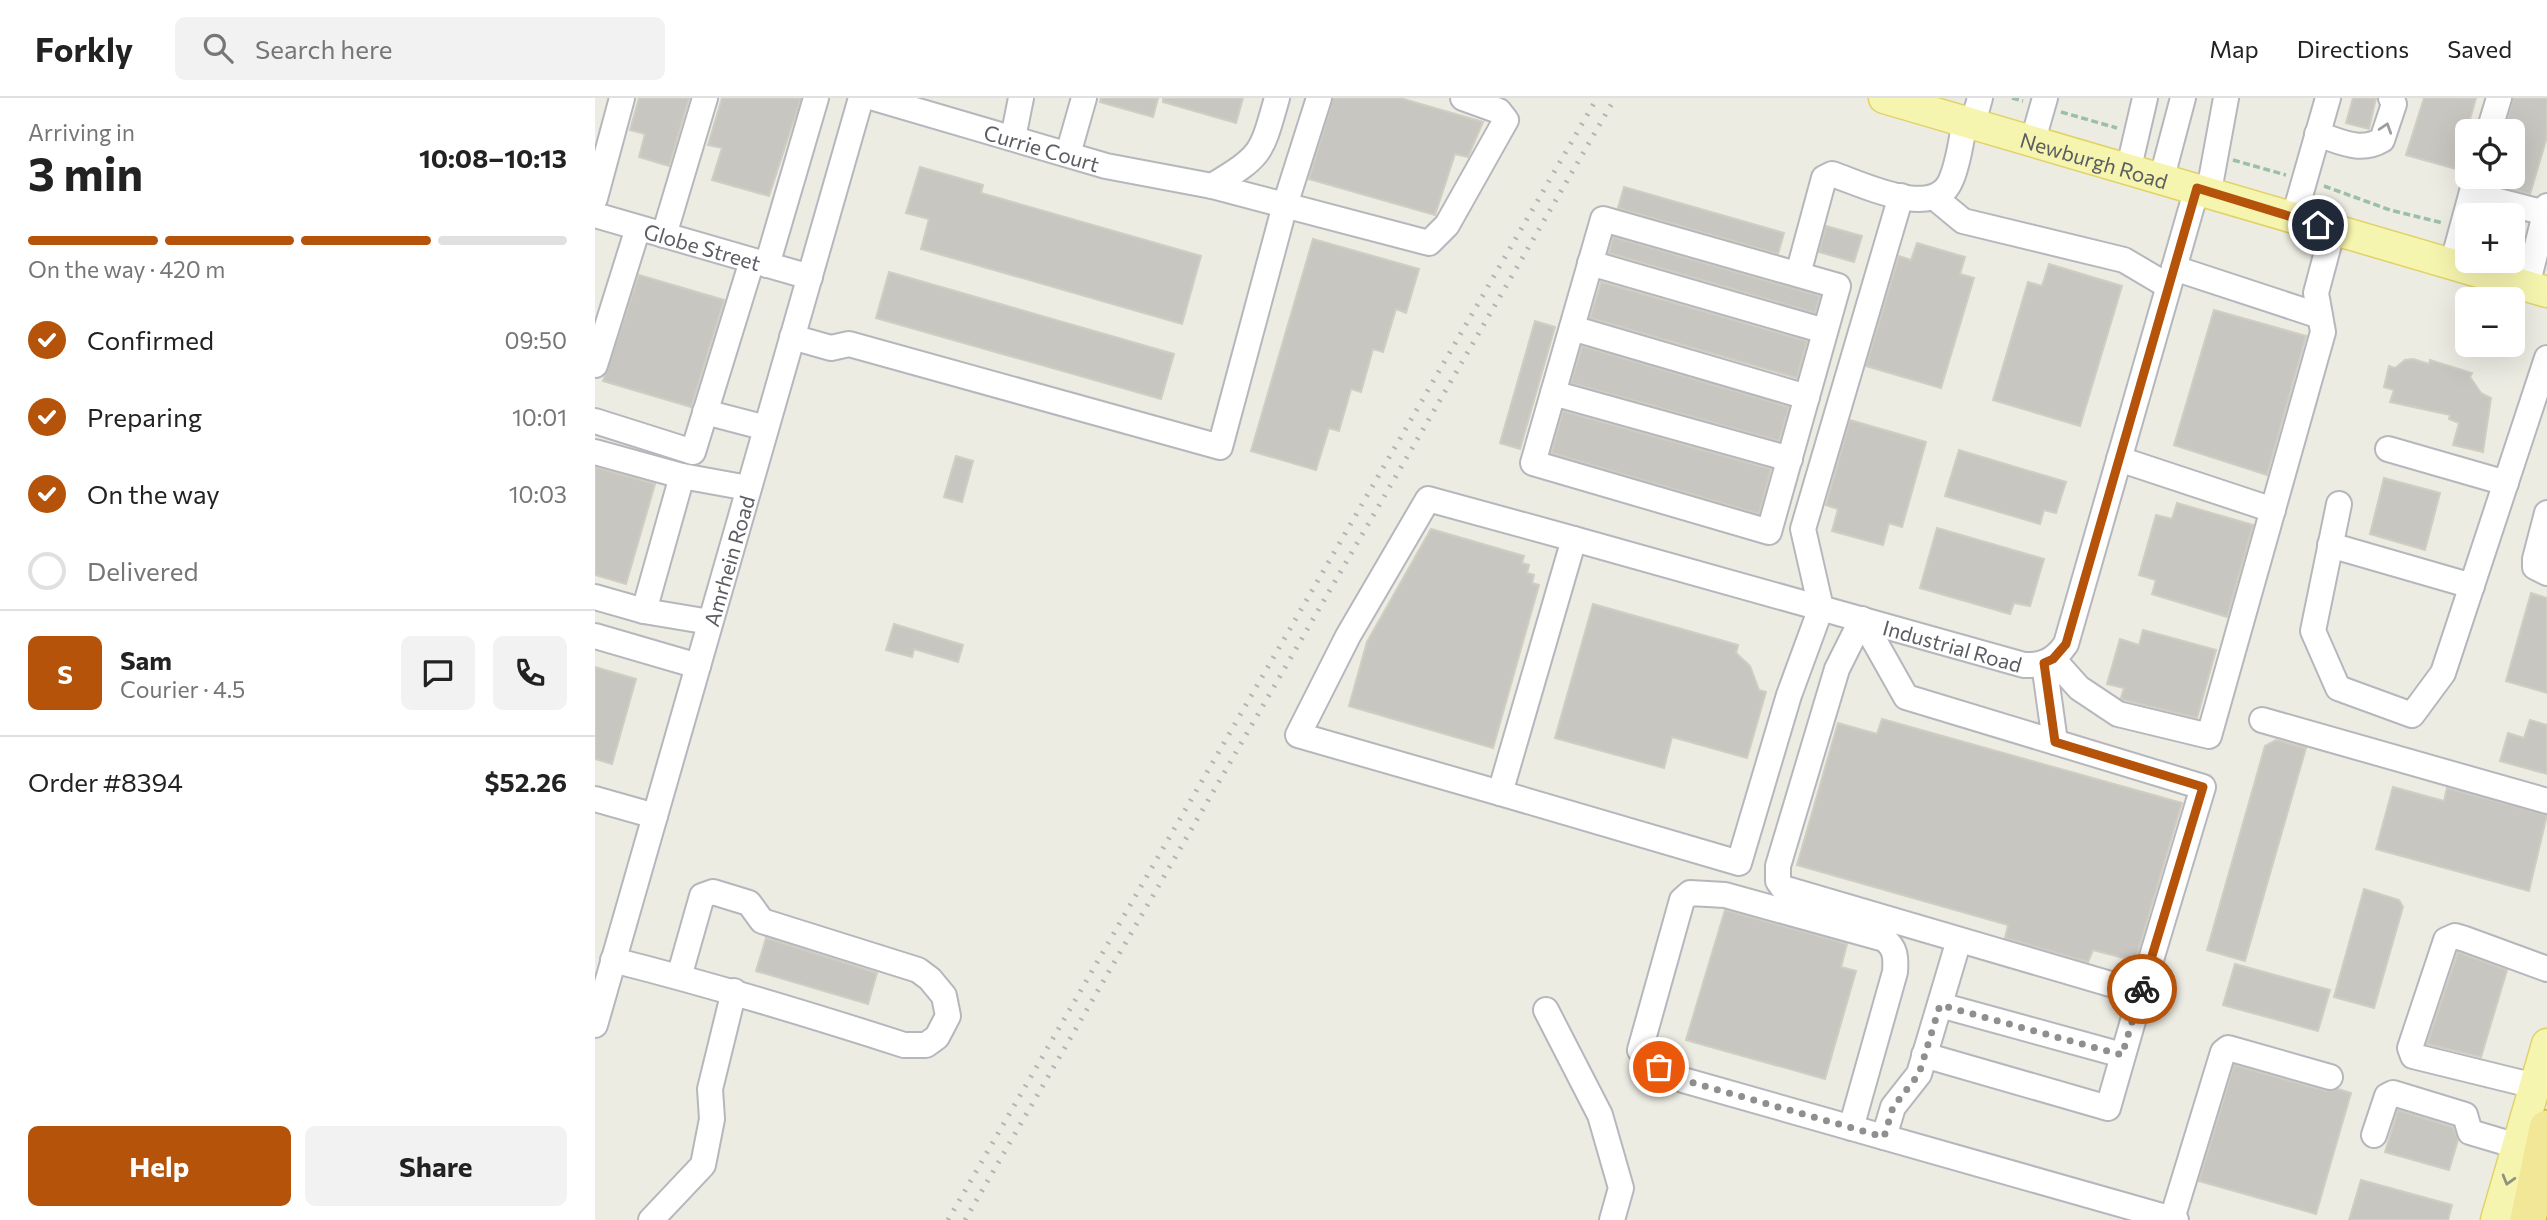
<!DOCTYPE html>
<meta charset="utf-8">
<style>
:root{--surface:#fff;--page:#f2f2f2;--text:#222;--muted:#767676;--line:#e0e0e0;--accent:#b45309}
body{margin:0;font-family:Commissioner,sans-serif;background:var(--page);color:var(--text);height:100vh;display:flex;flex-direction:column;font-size:26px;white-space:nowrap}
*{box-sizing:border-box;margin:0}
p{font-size:23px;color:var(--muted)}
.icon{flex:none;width:38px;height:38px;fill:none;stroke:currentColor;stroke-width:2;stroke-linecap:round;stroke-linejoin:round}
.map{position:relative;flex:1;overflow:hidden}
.details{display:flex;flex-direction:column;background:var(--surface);width:595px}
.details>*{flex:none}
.controls{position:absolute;left:1860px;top:21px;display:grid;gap:14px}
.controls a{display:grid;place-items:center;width:70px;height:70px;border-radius:10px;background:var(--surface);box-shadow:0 7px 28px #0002;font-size:35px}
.pin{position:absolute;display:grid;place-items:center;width:60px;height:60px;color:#fff;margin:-30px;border:4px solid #fff;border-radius:50%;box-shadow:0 2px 7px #0007}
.courier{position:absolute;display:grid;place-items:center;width:70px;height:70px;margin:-35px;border:5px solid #b45309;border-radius:50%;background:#fff;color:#222;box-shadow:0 2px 9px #0007}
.head em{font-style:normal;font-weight:700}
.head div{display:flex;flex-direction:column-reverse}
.head{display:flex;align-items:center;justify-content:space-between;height:119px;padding:0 28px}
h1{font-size:46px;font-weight:700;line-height:52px}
.bar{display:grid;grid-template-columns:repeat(4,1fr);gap:10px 7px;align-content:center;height:84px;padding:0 28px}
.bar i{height:9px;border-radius:5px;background:var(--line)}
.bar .current{background:var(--accent)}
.bar p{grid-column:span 4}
.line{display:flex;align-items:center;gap:18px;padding:0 28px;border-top:2px solid var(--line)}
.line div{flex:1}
.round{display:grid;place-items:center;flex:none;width:74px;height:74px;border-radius:10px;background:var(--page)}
ol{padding:0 28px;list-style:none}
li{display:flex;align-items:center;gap:21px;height:77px}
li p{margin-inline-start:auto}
li .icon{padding:7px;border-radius:50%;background:var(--accent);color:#fff;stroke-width:4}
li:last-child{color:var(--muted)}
li i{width:38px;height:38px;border:4px solid var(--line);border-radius:50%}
.primary-button{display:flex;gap:14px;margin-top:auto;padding:14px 28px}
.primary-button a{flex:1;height:80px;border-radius:10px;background:var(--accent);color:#fff;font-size:28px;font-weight:700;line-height:80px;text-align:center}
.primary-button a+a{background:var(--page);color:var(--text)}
header{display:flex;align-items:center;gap:42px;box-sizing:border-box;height:98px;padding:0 35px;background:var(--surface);border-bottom:2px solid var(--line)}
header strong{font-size:33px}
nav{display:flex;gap:38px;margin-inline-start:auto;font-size:24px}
.search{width:490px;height:63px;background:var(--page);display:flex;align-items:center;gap:18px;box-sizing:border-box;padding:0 24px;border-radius:10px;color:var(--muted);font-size:26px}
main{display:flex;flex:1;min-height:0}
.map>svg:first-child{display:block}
</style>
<header>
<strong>Forkly</strong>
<div class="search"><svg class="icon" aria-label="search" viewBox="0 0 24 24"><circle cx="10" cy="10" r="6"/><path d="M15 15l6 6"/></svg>Search here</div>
<nav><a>Map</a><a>Directions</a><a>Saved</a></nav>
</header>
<main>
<section class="details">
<div class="head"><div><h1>3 min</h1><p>Arriving in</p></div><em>10:08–10:13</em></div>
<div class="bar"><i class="current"></i><i class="current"></i><i class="current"></i><i></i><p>On the way · 420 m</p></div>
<ol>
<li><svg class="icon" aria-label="check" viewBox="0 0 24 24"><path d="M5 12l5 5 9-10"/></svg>Confirmed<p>09:50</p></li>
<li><svg class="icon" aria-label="check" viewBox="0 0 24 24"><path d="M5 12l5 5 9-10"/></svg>Preparing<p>10:01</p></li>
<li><svg class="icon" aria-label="check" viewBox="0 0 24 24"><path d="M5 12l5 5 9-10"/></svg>On the way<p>10:03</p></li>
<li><i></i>Delivered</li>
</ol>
<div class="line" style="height:126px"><b class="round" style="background:var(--accent);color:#fff">S</b><div><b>Sam</b><p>Courier · 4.5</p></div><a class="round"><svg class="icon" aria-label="chat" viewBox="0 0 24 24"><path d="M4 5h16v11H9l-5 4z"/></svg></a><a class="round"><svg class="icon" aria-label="phone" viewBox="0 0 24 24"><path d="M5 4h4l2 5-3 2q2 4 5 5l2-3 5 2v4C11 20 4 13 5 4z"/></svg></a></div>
<div class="line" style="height:91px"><div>Order #8394</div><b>$52.26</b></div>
<div class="primary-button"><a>Help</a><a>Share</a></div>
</section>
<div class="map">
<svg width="1952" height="1122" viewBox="0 0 1952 1122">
<rect width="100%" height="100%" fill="#ecece3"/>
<g fill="#c8c6c0" stroke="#d0cec2" stroke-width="2">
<path d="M44,0H94L74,68L44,59L50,36L35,32Z"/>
<path d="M127,0H206L174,98L117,82L127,50L113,47Z"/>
<path d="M506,0H563L558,19L505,4Z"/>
<path d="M568,0H648L641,25L568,4Z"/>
<path d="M738,0H805L888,24L873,59L860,56L840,117L714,81Z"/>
<path d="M1758,0H1781L1774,31L1751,25Z"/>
<path d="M1829,0H1881L1861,71L1811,57Z"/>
<path d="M1918,0H1952V39L1935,96L1895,85V79H1918V33H1909Z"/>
<path d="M325,69L388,87L386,95L606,158L587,226L326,151L334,121L311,115Z"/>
<path d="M1029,89L1189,135L1183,156L1023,110Z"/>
<path d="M1231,128L1267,138L1259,164L1224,154Z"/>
<path d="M1018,139L1225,198L1220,215L1014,155Z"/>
<path d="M718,141L824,171L811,215L801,211L788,254L778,251L766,294L756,291L744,333L734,330L721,372L656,353Z"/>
<path d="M1322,145L1370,159L1365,176L1379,180L1346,290L1271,268L1304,158L1316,162Z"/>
<path d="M1454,166L1527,188L1485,328L1398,302L1433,184L1447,188Z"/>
<path d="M294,174L579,256L566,301L281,220Z"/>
<path d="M44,177L129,202L96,309L8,283Z"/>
<path d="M1006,184L1212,243L1202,280L995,220Z"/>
<path d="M1619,212L1711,238L1672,377L1579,347Z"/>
<path d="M940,223L960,229L925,351L905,345Z"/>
<path d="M987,248L1194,309L1184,343L976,285Z"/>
<path d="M1818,261L1834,266L1835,262L1877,275L1875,279L1886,295L1896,300L1888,354L1858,347L1864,325L1854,321L1855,317L1795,304L1799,292L1789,289L1794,268L1800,270L1810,262Z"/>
<path d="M968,313L1176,371L1164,416L956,355Z"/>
<path d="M1255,322L1331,344L1307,429L1294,425L1288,447L1237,433L1243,411L1231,407Z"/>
<path d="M1364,352L1471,384L1461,415L1449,412L1445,426L1350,398Z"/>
<path d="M361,358L378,363L367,404L349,399Z"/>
<path d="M0,369L60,386L31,486L0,477Z"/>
<path d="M1789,380L1845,395L1830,452L1775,436Z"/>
<path d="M1582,405L1658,427L1632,519L1557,496L1561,482L1544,477L1561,417L1577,421Z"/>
<path d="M1342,430L1449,461L1435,508L1419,505L1415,516L1325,490Z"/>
<path d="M836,431L929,458L927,465L934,467L932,475L939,477L937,485L944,487L898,650L754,608L772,544Z"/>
<path d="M1936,495L1952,500V595L1911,583Z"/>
<path d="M998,506L1143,547L1141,555L1155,568L1164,592L1171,594L1152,660L1077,639L1069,670L960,640Z"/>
<path d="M299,526L368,547L363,564L319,551L317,559L291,552Z"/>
<path d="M1548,532L1621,552L1602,620L1529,602L1526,600L1529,590L1512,586L1525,541L1544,547Z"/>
<path d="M0,569L41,581L17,666L0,661Z"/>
<path d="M1287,621L1587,705L1540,863L1498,852L1493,864L1410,840L1413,827L1202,767L1243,625L1282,636Z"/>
<path d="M1935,622L1952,627V676L1905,663L1913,635L1929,640Z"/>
<path d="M1681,642L1711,650L1650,863L1612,852L1670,648Z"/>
<path d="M1798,689L1849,703L1852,690L1952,717L1934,793L1781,751Z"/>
<path d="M1769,791L1804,802L1808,809L1779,910L1739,899Z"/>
<path d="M1130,812L1252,846L1246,869L1261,873L1230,981L1091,942Z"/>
<path d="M171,840L282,875L273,906L161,873Z"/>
<path d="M1863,854L1912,872L1886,959L1832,946Z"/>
<path d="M1640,866L1735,892L1723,933L1628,907Z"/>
<path d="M1639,967L1731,993L1743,991L1756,995L1721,1116L1604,1083Z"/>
<path d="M1803,1012L1858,1029L1863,1042L1854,1072L1790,1054Z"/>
<path d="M1766,1082L1857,1107L1853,1122H1754Z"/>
</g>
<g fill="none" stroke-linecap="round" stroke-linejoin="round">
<g stroke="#b6b7bc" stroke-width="28">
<g id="minor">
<path id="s1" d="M279,0L511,68L617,88L834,145L852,127L911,22L904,13L868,0"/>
<path d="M1378,25L1385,0"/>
<path d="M1894,33L1904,0"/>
<path d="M1722,36C1745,43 1765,55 1787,42L1799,6L1796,0"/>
<path d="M418,40L426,0"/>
<path d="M1438,42L1450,0"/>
<path d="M473,56L489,0"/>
<path d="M1534,69L1550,0"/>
<path d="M1567,79L1588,0"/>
<path d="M617,88C668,57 666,56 682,0"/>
<path d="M1614,93L1631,0"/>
<path d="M1877,96L1950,115"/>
<path id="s2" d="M1306,98L1208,431L1226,510L1194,597L1144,765L905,695L979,441L1429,567C1448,568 1460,562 1471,546L1602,90"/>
<path d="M1339,99L1368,123L1529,162L1573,188"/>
<path d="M0,100L27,0"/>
<path id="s3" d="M0,117L215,179"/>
<path d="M1699,119L1733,0"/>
<path d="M1008,121L1243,188L1174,434L938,365Z"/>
<path d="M69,137L110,0"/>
<path d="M995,165L1230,233"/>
<path d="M172,167L221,0"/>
<path d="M1857,167L1881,79"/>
<path d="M1579,170L1725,218"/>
<path d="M1203,176L1229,80L1237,76C1267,86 1340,123 1356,82C1364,64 1366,42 1370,23"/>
<path d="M1932,188L1952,108"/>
<path d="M977,230L1212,299"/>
<path d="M197,239L236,250L254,246L625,349L690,107L724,0"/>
<path d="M0,267L43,130"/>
<path d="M958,295L1195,361"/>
<path d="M110,314L171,330"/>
<path d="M0,323L98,354L157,163"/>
<path d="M1793,351L1911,385"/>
<path d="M0,354L87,378"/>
<path d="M1524,361L1678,412"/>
<path d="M1744,406L1718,533L1743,590L1817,617L1848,575L1952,260"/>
<path d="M1952,415L1940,461V469L1952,475"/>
<path d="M1735,447L1877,488"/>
<path d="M0,499L49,513"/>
<path d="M1267,521L1311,599L1608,689L1546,895L1188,790L1183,783V768L1242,571Z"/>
<path d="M115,524L49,513L87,378L153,390"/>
<path d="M0,538L103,568"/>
<path d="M1458,561L1484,590L1523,616L1614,638L1728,234L1721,195L1738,131"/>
<path d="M1449,565L1460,644"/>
<path d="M1667,622L1952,703"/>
<path d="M905,695L703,637L753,538L833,401L979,441"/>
<path d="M0,701L60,718"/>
<path d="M18,862C117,887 213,916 309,947H331L342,939L353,918L349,898L335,881L323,872L167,823L154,805L118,794L107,798L84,879"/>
<path d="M1345,907L1527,957"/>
<path d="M951,912L1005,1017L1026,1090L1017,1122"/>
<path id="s4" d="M0,927L266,0"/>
<path d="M1329,957L1513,1010L1546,895"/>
<path d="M1940,988L1818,958L1815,950L1851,842L1860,838L1870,841L1952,871"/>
<path d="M1256,1030L1300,874C1301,860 1301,850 1289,841L1130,797L1095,795L1087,802L1045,952L1064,969L1088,982L1581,1122"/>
<path d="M1779,1037L1792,998L1798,995L1870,1017L1875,1034L1922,1048"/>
<path d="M1289,1039L1298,1009L1324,976L1364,842"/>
<path d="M1577,1121L1628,954L1633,950L1735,979"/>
<path d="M56,1122L108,1067L117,1021L115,991L139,893"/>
</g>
</g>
<g stroke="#e1d267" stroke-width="33">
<g id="major">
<path id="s5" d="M1289,0L1952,194"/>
<path d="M1901,1122L1952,946"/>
</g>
</g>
<g stroke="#d7b819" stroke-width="38">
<path id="highway" d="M1933,1122L1952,1030"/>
</g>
<g stroke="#9bbfaa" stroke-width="3.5" stroke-dasharray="7 3.5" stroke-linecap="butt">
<path d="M1417,0L1428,3"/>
<path d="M1466,14L1522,30"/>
<path d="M1638,62L1691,77"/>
<path d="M1729,88L1795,112L1848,125"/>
</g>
<use href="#minor" stroke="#fff" stroke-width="24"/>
<use href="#major" stroke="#f6f5af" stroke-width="30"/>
<use href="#highway" stroke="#f1e796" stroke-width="35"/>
<g stroke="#b3b4b4" stroke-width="5" stroke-dasharray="2 9" stroke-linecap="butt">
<path d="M353,1122L1002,0"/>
<path d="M370,1122L1020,0"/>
</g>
</g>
<defs><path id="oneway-chevron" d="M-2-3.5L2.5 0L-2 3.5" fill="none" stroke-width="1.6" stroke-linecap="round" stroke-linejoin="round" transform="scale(1.75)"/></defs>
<use stroke="#9d9ea1" href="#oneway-chevron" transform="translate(1791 30) rotate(-72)"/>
<use stroke="#91927d" href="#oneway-chevron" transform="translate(1913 1082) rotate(106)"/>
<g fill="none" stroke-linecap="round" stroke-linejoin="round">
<path stroke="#8e8f8f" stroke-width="7" stroke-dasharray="0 12.6" d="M1064,969L1088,982L1289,1039L1298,1009L1324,976L1345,907L1527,957L1547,891"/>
<path stroke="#b45309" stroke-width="9" d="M1547,891L1608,689L1460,644L1449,565L1458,561L1471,546L1602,90L1723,127"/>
</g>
<g text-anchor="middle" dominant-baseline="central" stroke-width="5" stroke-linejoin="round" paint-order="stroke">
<g font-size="21" fill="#5b5d62" stroke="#fff">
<text stroke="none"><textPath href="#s1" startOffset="175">Currie Court</textPath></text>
<text stroke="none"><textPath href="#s5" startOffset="219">Newburgh Road</textPath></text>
<text stroke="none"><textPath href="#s3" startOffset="112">Globe Street</textPath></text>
<text stroke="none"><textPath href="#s4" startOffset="483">Amrhein Road</textPath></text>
<text stroke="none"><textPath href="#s2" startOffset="1603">Industrial Road</textPath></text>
</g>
</g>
</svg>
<div class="controls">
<a><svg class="icon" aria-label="locate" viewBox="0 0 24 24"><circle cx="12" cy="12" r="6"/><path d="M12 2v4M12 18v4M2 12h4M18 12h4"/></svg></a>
<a>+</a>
<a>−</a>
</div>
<div class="pin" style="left:1064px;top:969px;background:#ea580c"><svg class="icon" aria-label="bag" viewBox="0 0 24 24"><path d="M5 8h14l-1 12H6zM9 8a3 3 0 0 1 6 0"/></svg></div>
<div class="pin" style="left:1723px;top:127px;background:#1f2937"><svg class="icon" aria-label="home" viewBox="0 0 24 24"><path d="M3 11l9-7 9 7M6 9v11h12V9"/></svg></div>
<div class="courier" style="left:1547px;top:891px"><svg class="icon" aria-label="bike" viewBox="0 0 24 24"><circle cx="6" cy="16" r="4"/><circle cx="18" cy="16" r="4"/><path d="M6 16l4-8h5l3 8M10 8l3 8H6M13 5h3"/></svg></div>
</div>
</main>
